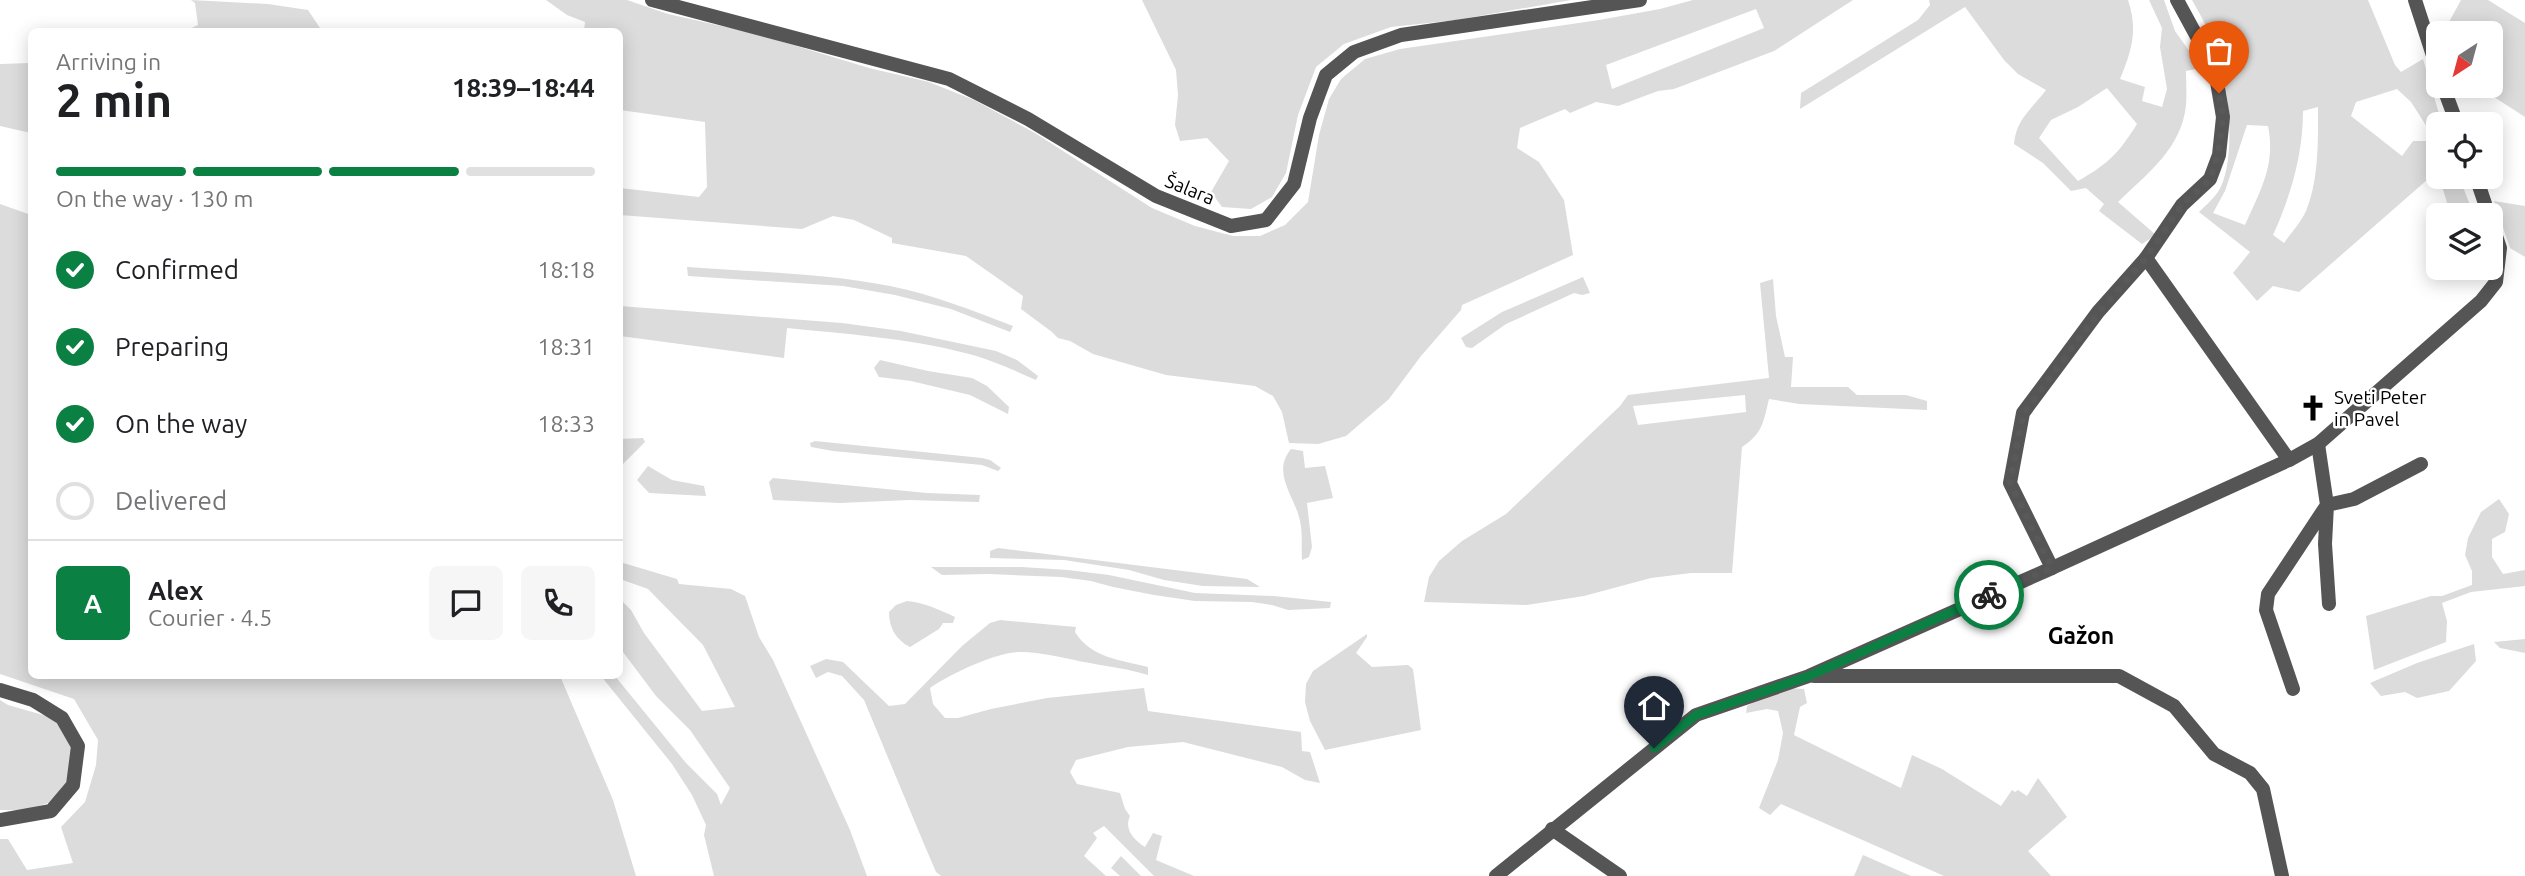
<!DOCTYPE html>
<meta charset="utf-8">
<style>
:root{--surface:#fff;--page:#f6f6f6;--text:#202124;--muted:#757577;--line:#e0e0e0;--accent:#0b8043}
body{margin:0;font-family:Ubuntu,sans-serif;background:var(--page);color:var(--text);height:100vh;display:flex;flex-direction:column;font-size:26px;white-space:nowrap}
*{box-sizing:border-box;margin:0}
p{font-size:23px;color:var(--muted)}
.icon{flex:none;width:38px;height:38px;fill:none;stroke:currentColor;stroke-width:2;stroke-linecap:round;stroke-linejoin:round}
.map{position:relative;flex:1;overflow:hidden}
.details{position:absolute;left:28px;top:28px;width:595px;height:651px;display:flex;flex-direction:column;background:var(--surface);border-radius:10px;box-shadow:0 4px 18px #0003}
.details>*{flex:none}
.needle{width:46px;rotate:216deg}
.fabs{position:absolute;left:2426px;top:21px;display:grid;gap:14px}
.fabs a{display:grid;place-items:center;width:77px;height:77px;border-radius:10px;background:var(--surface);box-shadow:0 4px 18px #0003;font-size:35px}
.pin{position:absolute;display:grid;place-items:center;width:60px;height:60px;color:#fff;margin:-72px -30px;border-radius:50% 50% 50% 0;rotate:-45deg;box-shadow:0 0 7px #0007}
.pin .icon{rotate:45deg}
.courier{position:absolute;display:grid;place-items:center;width:70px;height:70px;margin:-35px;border:5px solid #0b8043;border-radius:50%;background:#fff;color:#222;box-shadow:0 2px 9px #0007}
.head em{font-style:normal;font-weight:700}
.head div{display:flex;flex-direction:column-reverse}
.head{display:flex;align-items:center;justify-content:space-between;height:119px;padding:0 28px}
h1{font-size:46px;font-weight:700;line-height:52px}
.bar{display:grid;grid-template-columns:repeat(4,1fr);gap:10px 7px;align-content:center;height:84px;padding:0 28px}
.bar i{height:9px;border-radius:5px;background:var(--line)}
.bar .active{background:var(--accent)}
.bar p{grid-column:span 4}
.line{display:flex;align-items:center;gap:18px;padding:0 28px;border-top:2px solid var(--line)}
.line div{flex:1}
.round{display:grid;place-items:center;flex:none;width:74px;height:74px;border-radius:10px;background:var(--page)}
ol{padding:0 28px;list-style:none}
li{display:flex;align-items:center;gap:21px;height:77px}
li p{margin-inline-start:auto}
li .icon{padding:7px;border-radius:50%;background:var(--accent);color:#fff;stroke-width:4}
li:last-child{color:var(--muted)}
li i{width:38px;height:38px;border:4px solid var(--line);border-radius:50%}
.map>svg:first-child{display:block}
</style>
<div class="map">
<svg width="2525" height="876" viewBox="0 0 2525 876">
<rect width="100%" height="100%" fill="#fff"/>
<g fill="#dcdcdc" fill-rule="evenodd">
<path d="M191,0L268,4L308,10L322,31H185L198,25L195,3Z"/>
<path d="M546,0H627L668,14L757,34L869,68L929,82L974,100L1035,133L1152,208L1195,226L1233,236H1260L1285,225L1308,202L1319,135L1329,99L1341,79L1365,59L1400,49L1599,20L1660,9L1693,0H1853L1774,51L1674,89L1658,91L1618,106L1596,102L1570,113L1565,109L1520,128L1517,148L1539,162L1564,200L1573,255L1462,305L1461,310L1421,356L1389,399L1346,436L1318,444L1289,443L1282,412L1273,396L1255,386L1166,375L1093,354L1070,341L1058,338L1052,332L1021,309L1023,296L966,256L892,243V238L854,220L833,216L802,229L620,215V188L699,197L707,187L705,122L620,110V32L584,31L585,22L567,15ZM1756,9L1764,28L1612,89L1606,65Z"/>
<path d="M1142,0H1571L1456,20L1391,27L1344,44L1316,67L1298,115L1286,173L1272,197L1251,209L1222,207L1211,192L1229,161L1207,138L1180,141L1175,125L1178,95L1176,70Z"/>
<path d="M1929,0H2128C2138,30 2132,50 2120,79L2145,87L2142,101L2162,107L2167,89L2160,47L2162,28L2149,0H2164L2175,31L2190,52L2198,49L2205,67L2186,71C2186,82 2187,94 2186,105C2182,148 2147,174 2118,202L2156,235L2142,244L2099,211L2104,204L2086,188L2071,191L2043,163L2014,144C2016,119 2032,109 2046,90L2018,74L2004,60L1965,7L1800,109L1801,93L1918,20L1930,5ZM2107,88L2137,124C2118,154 2109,163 2078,181L2039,138L2051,120L2078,107Z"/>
<path d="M2192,0H2368L2395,65L2401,72L2423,59L2442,124H2438V175L2435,173L2299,292L2273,286L2257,301L2233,273L2250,252L2199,212C2205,206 2213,199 2218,192C2237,162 2229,86 2218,54C2211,35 2202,17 2192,0ZM2397,89L2411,102L2432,135L2428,141H2413L2402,156L2351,116L2356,102ZM2318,107C2318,140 2319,180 2306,211C2301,222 2291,233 2284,243L2273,235C2291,195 2303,155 2303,111ZM2247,125L2268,126C2276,165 2260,191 2245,225L2213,213L2225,191Z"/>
<path d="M2461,0H2488L2525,23V117L2477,86H2490V33H2443Z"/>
<path d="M31,63V133L0,126V64Z"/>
<path d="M2439,177H2459L2474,215H2451Z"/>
<path d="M2494,201L2525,206V257L2510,248Z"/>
<path d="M0,204L31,215L32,676H560L613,800L636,876H0V839H8L27,870L73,863L61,827L85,802L96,765L98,740L74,699L0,674Z"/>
<path d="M687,267C754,272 824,273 890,286C932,294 973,311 1013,326L1010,332L951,309L895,295L843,286L688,276Z"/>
<path d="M1583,277L1590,293L1582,295L1574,293L1506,324L1472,348L1466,347L1461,338L1502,312Z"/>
<path d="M1773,279L1776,316L1785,357H1793L1791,387H1848L1857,395H1906L1927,401V410L1799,404L1769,399C1763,423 1763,433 1742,447L1732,573H1691L1651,578L1584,596L1527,605L1424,602L1429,577L1439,561L1462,541L1506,514L1620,406L1628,395L1769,378L1760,283ZM1745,395L1746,412L1638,425L1633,406Z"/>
<path d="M620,306L842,323L901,331L996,351L1017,360L1038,376L1036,380C1013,370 990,359 965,353C907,338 846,334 787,328L784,358L620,336Z"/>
<path d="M880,360L928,371L972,378L987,386L1009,407L1008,414L970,395L911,381L879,377L874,368Z"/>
<path d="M643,438L645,442L620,467V439Z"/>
<path d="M815,441L982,458L990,460L1001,468L998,471L982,465L833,451L811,447L810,443Z"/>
<path d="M1291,449L1303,451L1305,468L1325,466L1333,498L1307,503L1312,547L1309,557L1302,560C1301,547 1303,535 1300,521C1295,496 1271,473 1291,449Z"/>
<path d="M648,466L672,480L704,486L706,496L649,493L637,480Z"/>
<path d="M773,478L927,493L980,495L979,502L909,500L840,503L773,500L769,482Z"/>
<path d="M2499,499L2509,514L2505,532L2492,539V557L2503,574L2525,570V586L2471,592L2442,603L2447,621L2446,642L2374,670L2366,616L2431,596H2442L2472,585V571L2465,555L2468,538L2481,512Z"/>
<path d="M998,548L1247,579L1260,587L1203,586L1164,580L1129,570L1064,560L990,558V551Z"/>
<path d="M620,562L677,579L679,584L731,589L745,596L759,637L773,660L850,830L867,876H714L704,835L706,825L692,795L672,764L601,676H615L686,763L717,794L721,805L730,788L690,730L656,696L620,648V599L631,610L644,633L702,711L735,707L703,645L648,589L620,579Z"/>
<path d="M931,567H1022L1068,570L1109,575L1195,593L1274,596L1331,602L1330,608L1288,610L1272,605L1252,602L1195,601L1154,595L1113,587L1091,581L1061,577L989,574L942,575Z"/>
<path d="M907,601C923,602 940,610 955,617L953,623H943L939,629L910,647C896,640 889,628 889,612L896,605Z"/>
<path d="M1000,620L1076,627L1075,632C1091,658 1121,660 1148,667V675C1129,669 1110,667 1090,663C1066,659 1044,652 1020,652C997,652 950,674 930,688L933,704L945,718H958L991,709L1047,698L1144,688L1148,711L1301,732L1302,751L1310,752L1320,783L1305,780L1282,767L1183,742L1128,747L1076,760L1070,772L1077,784L1120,793L1125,809L1130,816C1124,829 1133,839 1145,847L1153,833L1162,836L1156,860L1194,876H1154L1104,826L1093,833L1097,838L1084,856L1106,876H941L936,872L924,844L864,700L842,676L828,672L816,678L810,666L826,659L843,662L889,706L905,704L962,646L990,623Z"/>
<path d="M1367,634V637L1356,653L1372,667L1408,665L1413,669L1421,730L1325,750L1310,721L1305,702L1306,684L1313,671Z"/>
<path d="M2525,639V653L2500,648L2494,642Z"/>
<path d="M2474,644L2476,661L2449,691L2417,698L2405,692L2381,696L2370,683L2417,663Z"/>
<path d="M1789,688L1804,689L1807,703L1800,707L1794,735L1901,788L1912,755L1942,769L2001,806L2012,790L2015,792L2018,790L2027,796L2038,778L2067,817L2028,851L2051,876H1944L1781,804L1770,815L1759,808L1778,760L1783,733L1778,711L1767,709L1746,713L1747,706L1764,696Z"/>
<path d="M0,700L8,705L50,717L68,730L73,750L70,779L55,801L25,810H0Z"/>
<path d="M1863,855L1911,876H1854Z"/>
<path d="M1121,856L1141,876H1120L1111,868Z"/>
</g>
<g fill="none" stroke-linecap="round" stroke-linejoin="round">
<g stroke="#555" stroke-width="14">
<path d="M652,0L949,79L1028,119L1156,196L1231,226L1266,220L1294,184L1310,118L1326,75L1354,52L1401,35L1640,0"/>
<path d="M2146,258L2289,460"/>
<path d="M2329,604L2325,544L2327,505L2354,499L2421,464"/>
<path d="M1814,676H2119L2174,706L2214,754L2250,773L2263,789L2282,876"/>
<path d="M2293,689L2266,610L2268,594L2327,505L2318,444"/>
<path d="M0,690L33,700L62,718L78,746L73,785L51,811L0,820"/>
<path d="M1552,829L1620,876"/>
<path d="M1496,876L1696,715L1809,676L2052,568L2010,483L2023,413L2098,312L2146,258L2182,205L2210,179L2219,155L2223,117L2215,70L2177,0"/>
</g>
<g stroke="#555" stroke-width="14">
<path d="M2415,0L2438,71"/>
<path d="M2443,86L2457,124"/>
<path d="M2052,568L2289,460L2318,444L2481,301L2496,282L2500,248L2476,177"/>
</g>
</g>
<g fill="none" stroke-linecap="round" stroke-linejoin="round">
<path stroke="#595959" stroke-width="7" stroke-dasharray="0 12.6" d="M1989,595L2052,568L2010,483L2023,414L2098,313L2146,258L2182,205L2210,179L2218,155L2223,117L2219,93"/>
<path stroke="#0b8043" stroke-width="9" d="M1654,748L1696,715L1809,676L1989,595"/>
</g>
<defs>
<g id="church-bare" transform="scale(2.1)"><path d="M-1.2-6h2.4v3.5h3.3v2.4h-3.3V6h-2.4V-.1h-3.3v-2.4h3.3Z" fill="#000" stroke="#fff" stroke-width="2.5" paint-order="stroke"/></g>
</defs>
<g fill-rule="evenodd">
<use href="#church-bare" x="2313" y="408"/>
</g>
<g text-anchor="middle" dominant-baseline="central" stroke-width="5" stroke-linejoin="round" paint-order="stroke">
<g font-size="19" fill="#000" stroke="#fff">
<text transform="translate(1190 189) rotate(22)">Šalara</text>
</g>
<g font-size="19" fill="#000" stroke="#fff" text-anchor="start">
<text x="2334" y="397">Sveti Peter<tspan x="2334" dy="22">in Pavel</tspan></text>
</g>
<g font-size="23" font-weight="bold" fill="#000" stroke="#fff">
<text x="2081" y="635">Gažon</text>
</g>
</g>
</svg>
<div class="fabs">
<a><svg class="needle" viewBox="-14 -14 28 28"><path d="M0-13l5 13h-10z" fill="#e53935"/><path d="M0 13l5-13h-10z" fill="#757577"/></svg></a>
<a><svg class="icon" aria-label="locate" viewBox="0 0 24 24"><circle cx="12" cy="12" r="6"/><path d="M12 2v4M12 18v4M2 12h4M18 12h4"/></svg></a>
<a><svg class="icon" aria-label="layers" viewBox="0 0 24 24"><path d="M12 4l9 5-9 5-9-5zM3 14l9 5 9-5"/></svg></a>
</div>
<div class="pin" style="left:2219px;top:93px;background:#ea580c"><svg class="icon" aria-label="bag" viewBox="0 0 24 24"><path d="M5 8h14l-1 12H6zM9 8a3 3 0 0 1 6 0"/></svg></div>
<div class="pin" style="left:1654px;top:748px;background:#1f2937"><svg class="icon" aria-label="home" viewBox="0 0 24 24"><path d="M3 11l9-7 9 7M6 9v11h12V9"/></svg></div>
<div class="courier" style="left:1989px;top:595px"><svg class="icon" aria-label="bike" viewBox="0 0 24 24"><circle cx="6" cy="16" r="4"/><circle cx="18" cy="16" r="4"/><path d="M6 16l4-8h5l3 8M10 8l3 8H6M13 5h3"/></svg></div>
<section class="details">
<div class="head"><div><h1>2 min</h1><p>Arriving in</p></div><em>18:39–18:44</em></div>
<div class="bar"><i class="active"></i><i class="active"></i><i class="active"></i><i></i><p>On the way · 130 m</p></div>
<ol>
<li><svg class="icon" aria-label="check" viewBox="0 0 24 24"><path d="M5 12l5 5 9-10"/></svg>Confirmed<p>18:18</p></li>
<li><svg class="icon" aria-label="check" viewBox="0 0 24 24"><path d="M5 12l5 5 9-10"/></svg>Preparing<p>18:31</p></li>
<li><svg class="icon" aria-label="check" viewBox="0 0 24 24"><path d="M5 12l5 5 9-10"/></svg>On the way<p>18:33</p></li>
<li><i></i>Delivered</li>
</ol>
<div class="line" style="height:126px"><b class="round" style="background:var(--accent);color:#fff">A</b><div><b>Alex</b><p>Courier · 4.5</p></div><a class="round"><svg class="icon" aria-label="chat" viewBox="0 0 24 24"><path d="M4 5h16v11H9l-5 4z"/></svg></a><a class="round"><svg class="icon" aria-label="phone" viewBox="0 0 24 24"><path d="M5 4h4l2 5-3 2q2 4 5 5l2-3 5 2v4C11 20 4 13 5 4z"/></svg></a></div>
</section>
</div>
